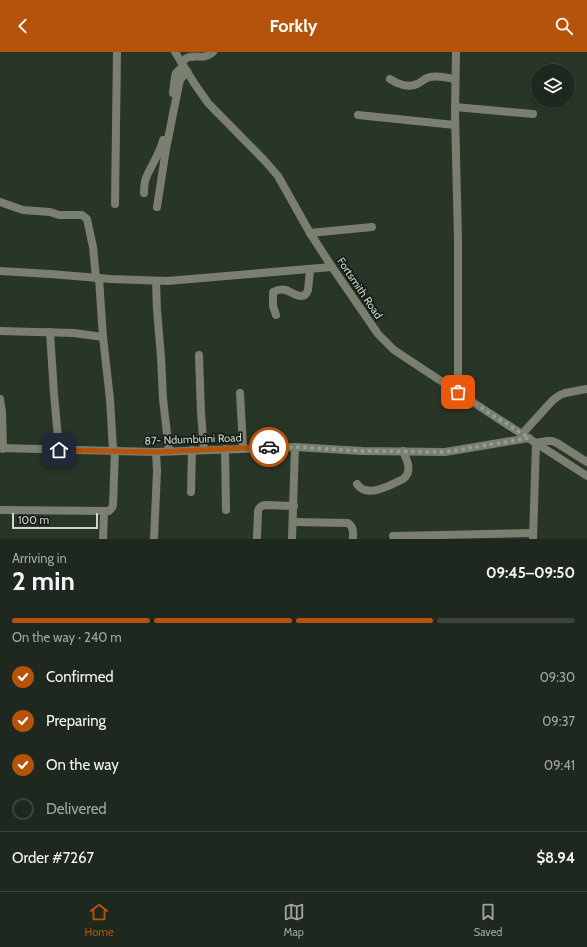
<!DOCTYPE html>
<meta charset="utf-8">
<style>
:root{--surface:#1e281e;--page:#263027;--text:#f1f3f6;--muted:#a1a6a4;--line:#3c443c;--accent:#b45309}
body{margin:0;font-family:Cabin,sans-serif;background:var(--page);color:var(--text);height:100vh;display:flex;flex-direction:column;font-size:15px;white-space:nowrap}
*{box-sizing:border-box;margin:0}
p{font-size:13px;color:var(--muted)}
.icon{flex:none;width:22px;height:22px;fill:none;stroke:currentColor;stroke-width:2;stroke-linecap:round;stroke-linejoin:round}
.map{position:relative;height:487px;overflow:hidden}
.details{display:flex;flex-direction:column;background:var(--surface);flex:1}
.details>*{flex:none}
.buttons{position:absolute;left:531px;top:12px;display:grid;gap:8px}
.buttons a{display:grid;place-items:center;width:44px;height:44px;border-radius:50%;background:var(--surface);box-shadow:0 2px 6px #0003,0 0 0 1px var(--line);font-size:20px}
.scale{position:absolute;left:12px;bottom:10px;width:86px;box-sizing:border-box;padding-left:4px;border:2px solid #ced7ce;border-top:0;font-size:11px;line-height:14px;white-space:nowrap;color:#ced7ce;-webkit-text-stroke:3px #151b15;paint-order:stroke}
.pin{position:absolute;display:grid;place-items:center;width:34px;height:34px;color:#fff;margin:-17px;border-radius:8px;box-shadow:0 2px 6px #0006}
.courier{position:absolute;display:grid;place-items:center;width:40px;height:40px;margin:-20px;border:3px solid #b45309;border-radius:50%;background:#fff;color:#222;box-shadow:0 1px 5px #0007}
.head em{font-style:normal;font-weight:700}
.head div{display:flex;flex-direction:column-reverse}
.head{display:flex;align-items:center;justify-content:space-between;height:68px;padding:0 12px}
h1{font-size:26px;font-weight:700;line-height:30px}
.bar{display:grid;grid-template-columns:repeat(4,1fr);gap:6px 4px;align-content:center;height:48px;padding:0 12px}
.bar i{height:5px;border-radius:3px;background:var(--line)}
.bar .current{background:var(--accent)}
.bar p{grid-column:span 4}
.line{display:flex;align-items:center;gap:10px;padding:0 12px;border-top:1px solid var(--line)}
.line div{flex:1}
ol{padding:0 12px;list-style:none}
li{display:flex;align-items:center;gap:12px;height:44px}
li p{margin-inline-start:auto}
li .icon{padding:4px;border-radius:50%;background:var(--accent);color:#fff;stroke-width:4}
li:last-child{color:var(--muted)}
li i{width:22px;height:22px;border:2px solid var(--line);border-radius:50%}
header{display:flex;justify-content:space-between;align-items:center;height:52px;padding:0 12px;background:var(--accent);color:#fff;font-size:18px;font-weight:700}
.tab-bar{display:flex;justify-content:space-around;align-items:center;height:56px;border-top:1px solid var(--line);background:var(--surface);font-size:11px;color:var(--muted)}
.tab-bar a{display:grid;justify-items:center;gap:2px}
.tab-bar .current{color:var(--accent)}
.map>svg:first-child{display:block}
</style>
<header><svg class="icon" aria-label="back" viewBox="0 0 24 24"><path d="M15 5l-7 7 7 7"/></svg>Forkly<svg class="icon" aria-label="search" viewBox="0 0 24 24"><circle cx="10" cy="10" r="6"/><path d="M15 15l6 6"/></svg></header>
<div class="map">
<svg width="587" height="487" viewBox="0 0 587 487">
<rect width="100%" height="100%" fill="#283628"/>
<g fill="none" stroke-linecap="round" stroke-linejoin="round">
<g stroke="#7a7f6f" stroke-width="8">
<path d="M175,0L194,31L208,51L265,109L278,124L310,181L332,215L378,282L394,298L497,366L587,424"/>
<path d="M456,0L455,61L458,189V340"/>
<path d="M181,10C184,8 187,5 190,5C199,3 204,8 213,0"/>
<path d="M390,27C397,32 408,36 417,32C422,30 424,26 430,25C438,23 447,26 455,27"/>
<path d="M173,41L175,25L176,21L183,14"/>
<path d="M455,55L533,62"/>
<path d="M358,63L455,73"/>
<path d="M144,141C144,136 144,131 146,126C151,113 160,102 163,88"/>
<path d="M0,150L23,158L50,160L59,163H82L87,167L93,195L96,226"/>
<path d="M115,152L117,0"/>
<path d="M157,155L166,97L177,42L180,28L187,19"/>
<path d="M310,181L372,175"/>
<path d="M0,219L50,222L111,227L167,229L332,215"/>
<path d="M99,226L103,285L110,347L113,398"/>
<path d="M156,229L157,258L161,305L163,347L169,399"/>
<path d="M276,263L273,254V240C277,238 282,237 286,238C293,241 304,250 308,238L310,218"/>
<path d="M0,279L74,281L103,285"/>
<path d="M50,280L54,342L59,397"/>
<path d="M199,303L201,361L204,398"/>
<path d="M240,341L243,396"/>
<path d="M0,347L2,360L3,397"/>
<path d="M522,382L553,348L560,343L565,341L587,337"/>
<path d="M0,396L156,400L295,395L362,399L445,400L529,386"/>
<path d="M225,397L226,458"/>
<path d="M357,432C367,447 391,433 403,427C413,420 407,408 403,399"/>
<path d="M191,440L192,398"/>
<path d="M0,458L109,459L112,456L113,453L115,398"/>
<path d="M293,470L348,471C354,475 353,480 353,487"/>
<path d="M393,484L533,481"/>
<path d="M257,485L258,459C259,455 261,454 265,453L294,454"/>
<path d="M103,487L104,460"/>
<path d="M154,487L157,419L156,400"/>
<path d="M292,487L295,395"/>
<path d="M533,487L536,391L547,389H552L557,391L587,410"/>
</g>
</g>
<g fill="none" stroke-linecap="round" stroke-linejoin="round">
<path stroke="#949f94" stroke-width="4" stroke-dasharray="0 7.2" d="M269,395H295L362,399L445,400L529,386L497,366L458,340"/>
<path stroke="#b45309" stroke-width="5" d="M59,398L156,400L269,395"/>
</g>
<g text-anchor="middle" dominant-baseline="central" stroke-width="3.5" stroke-linejoin="round" paint-order="stroke">
<g font-size="11" fill="#ced7ce" stroke="#151b15">
<text transform="translate(360 236) rotate(56)">Fortsmith Road</text>
<text transform="translate(193 387) rotate(-2)">87- Ndumbuini Road</text>
</g>
</g>
</svg>
<div class="buttons">
<a><svg class="icon" aria-label="layers" viewBox="0 0 24 24"><path d="M12 4l9 5-9 5-9-5zM3 14l9 5 9-5"/></svg></a>
</div>
<div class="scale">100 m</div>
<div class="pin" style="left:458px;top:340px;background:#ea580c"><svg class="icon" aria-label="bag" viewBox="0 0 24 24"><path d="M5 8h14l-1 12H6zM9 8a3 3 0 0 1 6 0"/></svg></div>
<div class="pin" style="left:59px;top:398px;background:#1f2937"><svg class="icon" aria-label="home" viewBox="0 0 24 24"><path d="M3 11l9-7 9 7M6 9v11h12V9"/></svg></div>
<div class="courier" style="left:269px;top:395px"><svg class="icon" aria-label="car" viewBox="0 0 24 24"><path d="M5 17H2v-5l4-1 3-4h7l3 4 3 1v5h-3M9 17h6M6 11h13"/><circle cx="7" cy="17" r="2"/><circle cx="17" cy="17" r="2"/></svg></div>
</div>
<section class="details">
<div class="head"><div><h1>2 min</h1><p>Arriving in</p></div><em>09:45–09:50</em></div>
<div class="bar"><i class="current"></i><i class="current"></i><i class="current"></i><i></i><p>On the way · 240 m</p></div>
<ol>
<li><svg class="icon" aria-label="check" viewBox="0 0 24 24"><path d="M5 12l5 5 9-10"/></svg>Confirmed<p>09:30</p></li>
<li><svg class="icon" aria-label="check" viewBox="0 0 24 24"><path d="M5 12l5 5 9-10"/></svg>Preparing<p>09:37</p></li>
<li><svg class="icon" aria-label="check" viewBox="0 0 24 24"><path d="M5 12l5 5 9-10"/></svg>On the way<p>09:41</p></li>
<li><i></i>Delivered</li>
</ol>
<div class="line" style="height:52px"><div>Order #7267</div><b>$8.94</b></div>
</section>
<nav class="tab-bar">
<a class="current"><svg class="icon" aria-label="home" viewBox="0 0 24 24"><path d="M3 11l9-7 9 7M6 9v11h12V9"/></svg>Home</a>
<a><svg class="icon" aria-label="map" viewBox="0 0 24 24"><path d="M3 6l6-2 6 2 6-2v14l-6 2-6-2-6 2zM9 4v14M15 6v14"/></svg>Map</a>
<a><svg class="icon" aria-label="saved" viewBox="0 0 24 24"><path d="M7 4h10v16l-5-4-5 4z"/></svg>Saved</a>
</nav>
